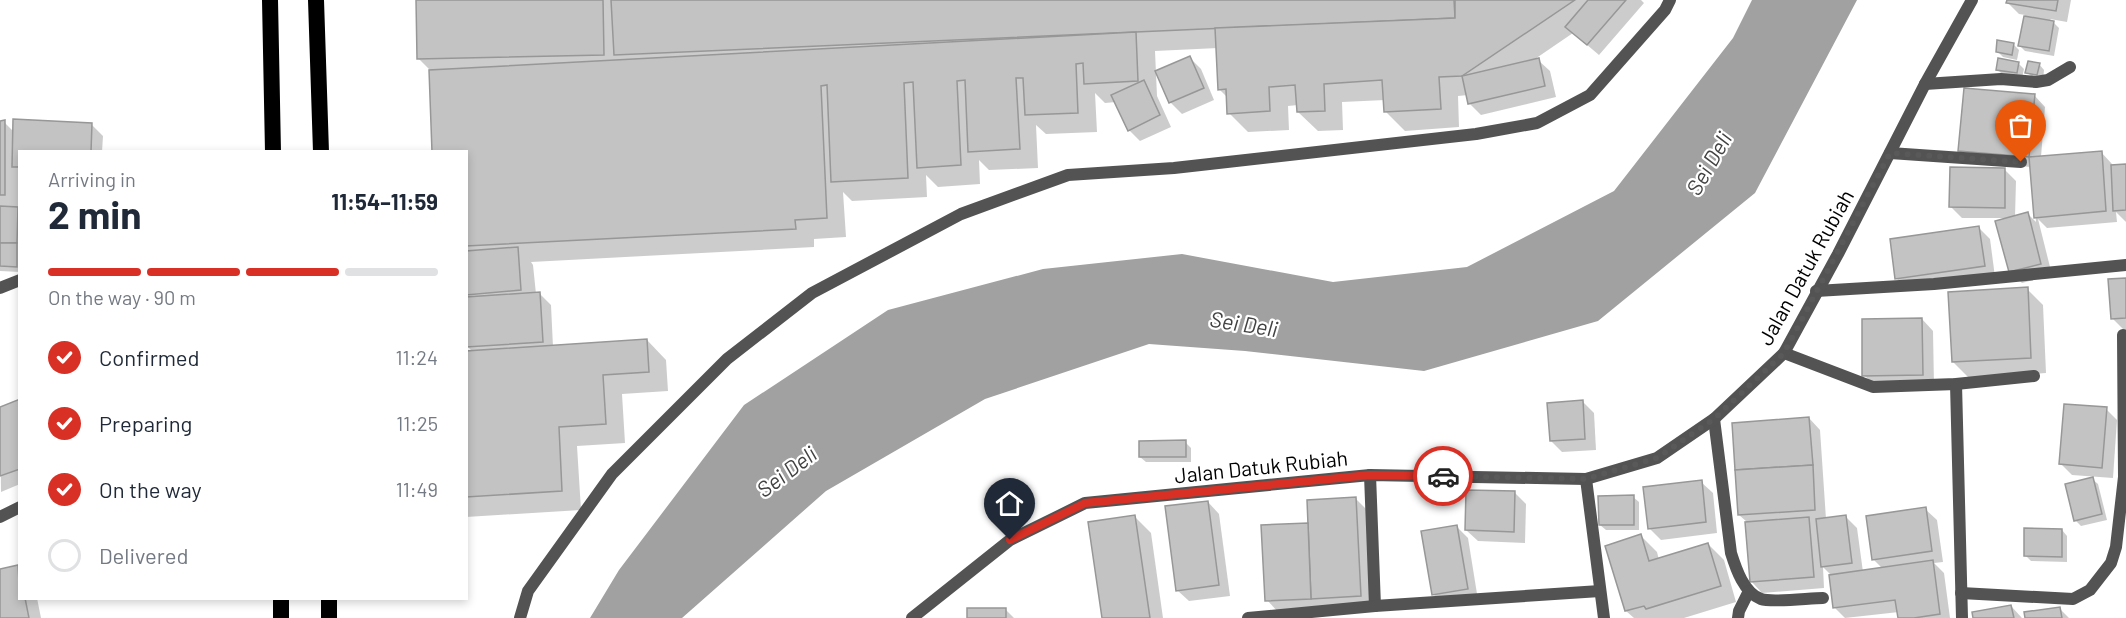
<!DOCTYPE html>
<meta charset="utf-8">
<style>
:root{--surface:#fff;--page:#f2f2f3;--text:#1f2937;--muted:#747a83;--line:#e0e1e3;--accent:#d93025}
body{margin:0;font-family:Barlow,sans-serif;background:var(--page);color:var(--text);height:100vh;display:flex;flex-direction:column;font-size:22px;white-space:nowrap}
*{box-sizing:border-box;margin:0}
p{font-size:20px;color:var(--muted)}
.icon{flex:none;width:33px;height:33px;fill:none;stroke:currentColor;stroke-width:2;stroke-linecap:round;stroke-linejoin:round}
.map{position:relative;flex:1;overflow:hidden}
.side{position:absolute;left:18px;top:150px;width:450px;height:450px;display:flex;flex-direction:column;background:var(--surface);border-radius:0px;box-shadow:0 3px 9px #0003}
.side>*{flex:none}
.pin{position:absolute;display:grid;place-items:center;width:51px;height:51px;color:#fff;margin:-62px -26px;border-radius:50% 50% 50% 0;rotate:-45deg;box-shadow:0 0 6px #0007}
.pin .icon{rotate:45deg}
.courier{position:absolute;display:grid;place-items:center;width:60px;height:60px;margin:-30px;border:4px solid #d93025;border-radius:50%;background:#fff;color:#222;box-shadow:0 2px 8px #0007}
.summary em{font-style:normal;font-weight:700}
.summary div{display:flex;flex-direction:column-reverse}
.summary{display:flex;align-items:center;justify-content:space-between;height:102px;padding:0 30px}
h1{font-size:39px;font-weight:700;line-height:45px}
.bar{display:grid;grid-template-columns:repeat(4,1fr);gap:9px 6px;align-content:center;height:72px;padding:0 30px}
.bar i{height:8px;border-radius:4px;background:var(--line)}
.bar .on{background:var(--accent)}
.bar p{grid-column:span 4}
ol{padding:0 30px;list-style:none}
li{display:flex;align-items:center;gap:18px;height:66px}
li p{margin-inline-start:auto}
li .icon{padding:6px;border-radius:50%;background:var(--accent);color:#fff;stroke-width:4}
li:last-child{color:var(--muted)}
li i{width:33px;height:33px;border:3px solid var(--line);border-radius:50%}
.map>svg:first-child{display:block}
</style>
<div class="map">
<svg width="2126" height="618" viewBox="0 0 2126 618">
<rect width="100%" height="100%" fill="#fff"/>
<path fill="#a1a1a1" d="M1752,0H1857L1755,193L1598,321L1424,371L1245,351L1149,344L985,399L826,491L682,618H590L619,570L744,405L888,310L1043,269L1182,254L1333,282L1467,267L1614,191L1733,38Z"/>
<g fill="#0003">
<path d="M417,0H1641L1644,3L1599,55L1573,33L1532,61L1538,60L1550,71L1556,97L1481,115L1469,103L1468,95L1458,96L1459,127L1405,131L1385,111V100L1342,102L1343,130L1318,131L1298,112V105L1288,106L1289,130L1248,132L1229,113L1228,98L1219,89L1218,48L1155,51L1157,96L1171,127L1140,141L1129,130L1116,102L1105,103L1095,93L1097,132L1046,134L1036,125L1038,168L989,170L979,160L980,184L938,187L926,175L927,197L852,201L843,192L846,237L814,239V247L531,262L533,265L536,294H540L551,305L553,347L647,340L666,360L668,391L622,394L625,443L577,446L581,510L466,517V352H473L467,346L466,333V152L430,70L418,58Z"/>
<path d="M2008,0H2071L2067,22L2050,19L2059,28L2054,56L2025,51L2020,46L2025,15L2019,14L2008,3Z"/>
<path d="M2013,44L2019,50L2017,60L2003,57L1997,51Z"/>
<path d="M1190,58L1201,69L1214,100L1182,114L1170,102Z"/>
<path d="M2018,63L2024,69L2022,78L2003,75L1997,69Z"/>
<path d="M2039,64L2044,70L2043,80L2033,78L2027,72Z"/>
<path d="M2034,95L2045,107L2041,157L2101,152L2112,164L2113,167L2126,166V222L2116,212L2117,222L2047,228L2038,219L2052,275L2022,283L2011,272L2006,218H1962L1951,207L2004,169L2016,181L2015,217L2028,214L2036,222L2031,167L1971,162L1960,151Z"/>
<path d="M0,122H4L14,132L91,124L103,136L102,152H20V272L0,271Z"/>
<path d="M1979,228L1990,239L1995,277L1908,290L1896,278Z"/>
<path d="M2126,279V330H2124L2112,318Z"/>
<path d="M2027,289L2043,305L2046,373L1969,378L1953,362Z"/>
<path d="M1922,319L1933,331L1934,386H1875L1864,375Z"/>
<path d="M20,401V484L1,492L0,408Z"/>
<path d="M1582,401L1594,413L1596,450L1562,452L1551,441Z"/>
<path d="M2106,409L2117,420L2113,478L2072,475L2060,463Z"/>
<path d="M1809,418L1820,430L1826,519L1846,517L1857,528L1863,572L1883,569L1874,560L1925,509L1937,520L1943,562L1934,563L1944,573L1950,618H1899V612L1845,618L1835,608L1830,574L1823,567L1824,588L1762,593L1751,581L1747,522L1739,515Z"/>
<path d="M1185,442L1191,448V462H1146L1140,457Z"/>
<path d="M2092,479L2098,484L2107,520L2081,526L2075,520Z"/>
<path d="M1701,482L1713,493L1717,533L1661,540L1649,528Z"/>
<path d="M1515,493L1526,504L1525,543L1478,541L1466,530Z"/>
<path d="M1633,497L1639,502V530H1606L1600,525Z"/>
<path d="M1356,499L1372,515L1377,611L1278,612L1267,600L1307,524Z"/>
<path d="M1208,502L1219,514L1230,596L1189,601L1177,590Z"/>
<path d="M1135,517L1151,533L1163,618H1103Z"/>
<path d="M1456,526L1468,538L1478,600L1445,606L1433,594Z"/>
<path d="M2062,530L2067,536V562L2031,561L2025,555Z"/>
<path d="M1641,536L1657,552L1659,560L1708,544L1724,560L1736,602L1684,618H1634L1626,611Z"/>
<path d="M17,567L20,569V598H37L41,618H0V570Z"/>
<path d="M2011,606L2022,618H1975Z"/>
<path d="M2060,609L2069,618H2026Z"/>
<path d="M1006,610L1014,618H968Z"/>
</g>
<g fill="#c3c3c3" stroke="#979797" stroke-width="1.5">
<path d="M416,0H603L604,55L417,59Z"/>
<path d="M611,0H1454L1455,18L614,55Z"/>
<path d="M1575,0L1462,76L1439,77L1441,109L1384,112L1382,80L1324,84L1325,111L1297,112L1295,85L1269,87L1270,111L1227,114L1226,89L1218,90L1215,28L1455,18V0Z"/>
<path d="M1588,0H1626L1587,45L1565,27Z"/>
<path d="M2007,0H2058L2056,11L2006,3Z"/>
<path d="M2024,16L2054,21L2049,51L2018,46Z"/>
<path d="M1136,32L1138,81L1084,84L1083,63L1076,64L1078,113L1025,115L1023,78H1016L1020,149L968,152L965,80L957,81L961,165L917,168L913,82L904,83L908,178L831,182L827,85L821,86L827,218L795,220L796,229L466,246V152H432L429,70Z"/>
<path d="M1997,40L2014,43L2012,55L1996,52Z"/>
<path d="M1190,56L1204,88L1169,103L1155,71Z"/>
<path d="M1539,58L1545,86L1468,104L1462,76Z"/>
<path d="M1998,58L2019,62L2017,73L1996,70Z"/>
<path d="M2028,61L2040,63L2037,75L2025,73Z"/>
<path d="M1144,80L1160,115L1128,131L1111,95Z"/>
<path d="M1964,88L2035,94L2029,157L1958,151Z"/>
<path d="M13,119L92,123L91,152H20V167H12Z"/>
<path d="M5,120V195H0V121Z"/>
<path d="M2102,151L2106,211L2034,218L2029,157Z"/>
<path d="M2126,164V210L2113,211L2111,165Z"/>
<path d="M1950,167L2005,168V208L1949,207Z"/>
<path d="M0,206L18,207L17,243H0Z"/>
<path d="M2028,212L2041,264L2009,272L1995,221Z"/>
<path d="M1979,226L1985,266L1895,279L1890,239Z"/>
<path d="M0,243H17V267L0,266Z"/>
<path d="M518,247L521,290L466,295V251Z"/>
<path d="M2126,278V318L2111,319L2108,279Z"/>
<path d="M2028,287L2031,358L1952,362L1948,292Z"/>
<path d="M540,292L543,342L466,347V297Z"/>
<path d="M1922,318L1923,375L1862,376V319Z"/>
<path d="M647,339L649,372L603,375L606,424L559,427L562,491L466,497V351Z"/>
<path d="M20,399V469L0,476V407Z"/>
<path d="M1583,400L1585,439L1550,441L1547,403Z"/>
<path d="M2064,404L2107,407L2102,468L2059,464Z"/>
<path d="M1809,417L1813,465L1735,470L1732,423Z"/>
<path d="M1186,440V457H1139V441Z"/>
<path d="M1813,465L1815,510L1738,515L1735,470Z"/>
<path d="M2093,477L2102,514L2074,521L2065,484Z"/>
<path d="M1702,480L1706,522L1648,529L1643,487Z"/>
<path d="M1466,490L1515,491L1514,532L1465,530Z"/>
<path d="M1634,495V525H1599L1598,496Z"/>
<path d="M1356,497L1361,596L1311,599L1307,500Z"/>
<path d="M1208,501L1219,585L1176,591L1165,506Z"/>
<path d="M1926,507L1932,551L1872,560L1866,516Z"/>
<path d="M1135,515L1150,618H1102L1088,522Z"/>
<path d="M1846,515L1852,563L1821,567L1816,519Z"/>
<path d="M1809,517L1814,577L1750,582L1745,522Z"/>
<path d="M1308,523L1311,599L1265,601L1261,525Z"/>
<path d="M1457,525L1468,589L1432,595L1421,531Z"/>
<path d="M2024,528L2062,529V557L2024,556Z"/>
<path d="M1641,534L1649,561L1708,543L1721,586L1646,609L1644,606L1625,611L1605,546Z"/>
<path d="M1933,560L1940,614L1914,618H1898L1895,600L1833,608L1829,575Z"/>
<path d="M18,565L20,598H25L29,618H0V569Z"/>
<path d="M2011,605L2014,618H1973L1972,612Z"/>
<path d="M2060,607L2062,618H2025L2024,612Z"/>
<rect x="967" y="608" width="39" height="10"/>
</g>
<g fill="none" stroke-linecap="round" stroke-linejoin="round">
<path stroke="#535353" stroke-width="12" d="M0,288L20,280"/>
<g stroke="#535353" stroke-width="12">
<path d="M1925,84L2001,79L2036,82L2048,80L2070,67"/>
<path d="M1890,153L2021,162"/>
<path d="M1816,291L1934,284L2126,265"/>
<path d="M1784,353L1873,387L1956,384L2034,376"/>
<path d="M1956,384L1962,618"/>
<path d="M1714,419L1731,553C1736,569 1744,593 1761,599C1772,603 1810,598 1823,598"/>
<path d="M1370,475L1375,606"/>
<path d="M1586,479L1604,618"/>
<path d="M0,517L20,507"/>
<path d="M1961,593L2073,599L2090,590L2111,563L2116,547L2124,477L2123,335"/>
<path d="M520,618L528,591L612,474L727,359L812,293L961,214L1068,175L1174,168L1476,134L1537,123L1590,95L1665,10L1670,0"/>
<path d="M912,618L1010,540L1085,503L1370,475L1586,479L1657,458L1714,419L1784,353L1838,254L1925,84L1972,0"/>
<path d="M1248,618L1375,606L1600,591"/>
<path d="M1738,618L1739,611L1749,591"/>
</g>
<g stroke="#000" stroke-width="16">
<path d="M270,0L273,152"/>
<path d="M316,0L321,152"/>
<path d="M281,598V618"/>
<path d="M329,618V598"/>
</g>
</g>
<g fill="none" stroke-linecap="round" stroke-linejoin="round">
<path stroke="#595959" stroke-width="6" stroke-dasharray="0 10.8" d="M1443,476L1586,479L1657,458L1714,419L1784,353L1890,153L2021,162"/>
<path stroke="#d93025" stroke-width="8" d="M1010,540L1085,503L1370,475L1443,476"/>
</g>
<g text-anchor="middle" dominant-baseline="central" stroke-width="4.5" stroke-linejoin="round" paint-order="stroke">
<g font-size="21" fill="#000" stroke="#fff">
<text transform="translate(1805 267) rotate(-61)">Jalan Datuk Rubiah</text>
<text transform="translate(1261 466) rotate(-6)">Jalan Datuk Rubiah</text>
</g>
<g font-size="22" font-style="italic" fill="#424242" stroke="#fff">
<text transform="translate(1708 163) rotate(-60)">Sei Deli</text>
<text transform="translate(1244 323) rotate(9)">Sei Deli</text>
<text transform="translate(786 471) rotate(-37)">Sei Deli</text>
</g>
</g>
</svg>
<div class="pin" style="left:2021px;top:162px;background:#ea580c"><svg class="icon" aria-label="bag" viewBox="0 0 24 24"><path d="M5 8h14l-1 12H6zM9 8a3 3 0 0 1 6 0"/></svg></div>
<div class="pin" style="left:1010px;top:540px;background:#1f2937"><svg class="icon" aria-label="home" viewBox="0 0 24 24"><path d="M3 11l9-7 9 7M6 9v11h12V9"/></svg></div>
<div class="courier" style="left:1443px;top:476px"><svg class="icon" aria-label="car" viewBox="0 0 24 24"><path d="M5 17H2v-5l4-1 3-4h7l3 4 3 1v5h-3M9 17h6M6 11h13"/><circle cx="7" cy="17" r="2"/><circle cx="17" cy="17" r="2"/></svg></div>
<section class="side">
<div class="summary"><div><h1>2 min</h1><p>Arriving in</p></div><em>11:54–11:59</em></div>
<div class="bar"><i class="on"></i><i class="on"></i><i class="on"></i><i></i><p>On the way · 90 m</p></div>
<ol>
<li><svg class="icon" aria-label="check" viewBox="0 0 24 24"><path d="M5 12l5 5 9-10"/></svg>Confirmed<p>11:24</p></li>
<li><svg class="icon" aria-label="check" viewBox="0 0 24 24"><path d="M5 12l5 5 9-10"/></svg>Preparing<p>11:25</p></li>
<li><svg class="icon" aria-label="check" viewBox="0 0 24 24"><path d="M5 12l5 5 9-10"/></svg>On the way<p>11:49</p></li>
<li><i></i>Delivered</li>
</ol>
</section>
</div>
